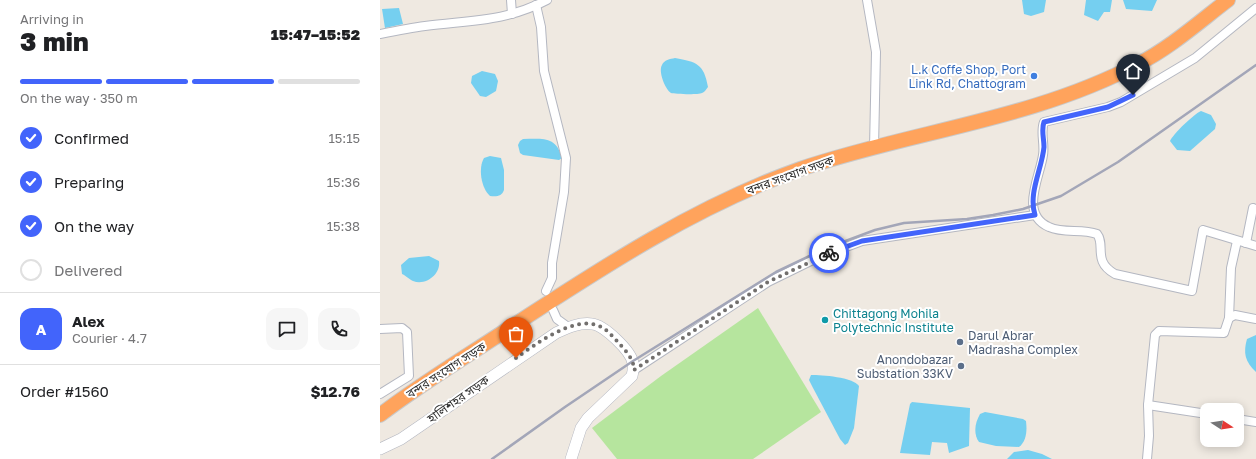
<!DOCTYPE html>
<meta charset="utf-8">
<style>
:root{--surface:#fff;--page:#f6f6f6;--text:#202124;--muted:#757577;--line:#e0e0e0;--accent:#4264fb}
body{margin:0;font-family:"Golos Text","Noto Sans Bengali",sans-serif;background:var(--page);color:var(--text);height:100vh;display:flex;flex-direction:column;font-size:15px;white-space:nowrap}
*{box-sizing:border-box;margin:0}
p{font-size:13px;color:var(--muted)}
.icon{flex:none;width:22px;height:22px;fill:none;stroke:currentColor;stroke-width:2;stroke-linecap:round;stroke-linejoin:round}
.map{position:relative;flex:1;overflow:hidden}
.drawer{display:flex;flex-direction:column;background:var(--surface);width:380px}
.drawer>*{flex:none}
.needle{width:26px;rotate:102deg}
.fabs{position:absolute;left:820px;top:403px;display:grid;gap:8px}
.fabs a{display:grid;place-items:center;width:44px;height:44px;border-radius:8px;background:var(--surface);box-shadow:0 2px 10px #0003;font-size:20px}
.pin{position:absolute;display:grid;place-items:center;width:34px;height:34px;color:#fff;margin:-41px -17px;border-radius:50% 50% 50% 0;rotate:-45deg;box-shadow:0 0 4px #0007}
.pin .icon{rotate:45deg}
.courier{position:absolute;display:grid;place-items:center;width:40px;height:40px;margin:-20px;border:3px solid #4264fb;border-radius:50%;background:#fff;color:#222;box-shadow:0 1px 5px #0007}
.summary em{font-style:normal;font-weight:800}
.summary div{display:flex;flex-direction:column-reverse}
.summary{display:flex;align-items:center;justify-content:space-between;height:68px;padding:0 20px}
h1{font-size:26px;font-weight:800;line-height:30px}
.bar{display:grid;grid-template-columns:repeat(4,1fr);gap:6px 4px;align-content:center;height:48px;padding:0 20px}
.bar i{height:5px;border-radius:3px;background:var(--line)}
.bar .current{background:var(--accent)}
.bar p{grid-column:span 4}
.line{display:flex;align-items:center;gap:10px;padding:0 20px;border-top:1px solid var(--line)}
.line div{flex:1}
.round{display:grid;place-items:center;flex:none;width:42px;height:42px;border-radius:12px;background:var(--page)}
ol{padding:0 20px;list-style:none}
li{display:flex;align-items:center;gap:12px;height:44px}
li p{margin-inline-start:auto}
li .icon{padding:4px;border-radius:50%;background:var(--accent);color:#fff;stroke-width:4}
li:last-child{color:var(--muted)}
li i{width:22px;height:22px;border:2px solid var(--line);border-radius:50%}
main{display:flex;flex:1;min-height:0}
.map>svg:first-child{display:block}
</style>
<main>
<section class="drawer">
<div class="summary"><div><h1>3 min</h1><p>Arriving in</p></div><em>15:47–15:52</em></div>
<div class="bar"><i class="current"></i><i class="current"></i><i class="current"></i><i></i><p>On the way · 350 m</p></div>
<ol>
<li><svg class="icon" aria-label="check" viewBox="0 0 24 24"><path d="M5 12l5 5 9-10"/></svg>Confirmed<p>15:15</p></li>
<li><svg class="icon" aria-label="check" viewBox="0 0 24 24"><path d="M5 12l5 5 9-10"/></svg>Preparing<p>15:36</p></li>
<li><svg class="icon" aria-label="check" viewBox="0 0 24 24"><path d="M5 12l5 5 9-10"/></svg>On the way<p>15:38</p></li>
<li><i></i>Delivered</li>
</ol>
<div class="line" style="height:72px"><b class="round" style="background:var(--accent);color:#fff">A</b><div><b>Alex</b><p>Courier · 4.7</p></div><a class="round"><svg class="icon" aria-label="chat" viewBox="0 0 24 24"><path d="M4 5h16v11H9l-5 4z"/></svg></a><a class="round"><svg class="icon" aria-label="phone" viewBox="0 0 24 24"><path d="M5 4h4l2 5-3 2q2 4 5 5l2-3 5 2v4C11 20 4 13 5 4z"/></svg></a></div>
<div class="line" style="height:52px"><div>Order #1560</div><b>$12.76</b></div>
</section>
<div class="map">
<svg width="876" height="459" viewBox="0 0 876 459">
<rect width="100%" height="100%" fill="#efe9e1"/>
<path fill="#b6e59e" d="M378,308L441,412L373,459H237L212,428L281,376Z"/>
<g fill="#75cff0">
<path d="M642,0H666L664,12L651,16L644,14Z"/>
<path d="M706,0H732L730,12H724L718,21L704,15Z"/>
<path d="M743,0H777L772,11L746,9Z"/>
<path d="M19,8L23,24L5,28L2,9Z"/>
<path d="M295,58C317,62 324,64 328,87C326,89 325,92 322,93C318,95 294,94 291,93C285,89 278,71 282,65C284,60 290,59 295,58Z"/>
<path d="M102,71L115,74L118,81L116,91L106,97L100,96L91,83L92,76Z"/>
<path d="M821,111L831,115L836,124L835,129L810,151L797,150L790,141C793,134 814,114 821,111Z"/>
<path d="M143,139C163,139 176,136 182,158L179,160L143,155L140,153L138,145L140,141Z"/>
<path d="M110,156L121,158L124,170V190C122,196 117,197 110,196C101,188 98,168 104,158Z"/>
<path d="M49,256L59,261C61,274 46,286 33,281C29,279 25,275 22,274L21,265L29,258Z"/>
<path d="M876,335V372C865,362 863,353 867,339Z"/>
<path d="M431,375C442,375 473,377 479,386L474,428L468,443L465,445L460,439L432,386L429,380Z"/>
<path d="M532,402L590,408L589,446L569,453L567,443L552,442L550,455L520,453L530,404Z"/>
<path d="M605,412L643,419L646,421C647,430 647,441 639,447L616,446L599,442C593,433 595,423 600,414Z"/>
<path d="M648,450L662,454L672,459H627L634,452Z"/>
</g>
<g fill="none" stroke-linecap="round" stroke-linejoin="round">
<g stroke="#b4b7c1" stroke-width="10">
<g id="street">
<path d="M131,0L132,14"/>
<path d="M487,0L496,52L494,148"/>
<path d="M156,5L161,27L164,71L186,158L184,192L172,263V278L166,291"/>
<path d="M876,8L815,58L741,102L728,107L664,122C660,132 665,144 663,155C660,177 639,214 669,227C684,234 702,228 717,234C726,245 712,261 735,274L812,291L823,230L876,246"/>
<path d="M0,34C15,31 30,28 45,26C90,20 125,22 167,0"/>
<path d="M866,243L873,208"/>
<path d="M173,310L177,319L188,327"/>
<path d="M849,318L851,268L857,241"/>
<path d="M0,329L22,328L27,332L29,376L0,394"/>
<path d="M254,370L388,282L437,258L482,241L655,215"/>
<path d="M768,405L827,414"/>
<path d="M857,419L876,422"/>
<path d="M767,459L769,436L768,405L775,335L779,331L844,333L849,318L855,315L876,319"/>
</g>
</g>
<g stroke="#b4b7c1" stroke-width="12">
<path id="secondary" d="M0,449L21,439L176,333C187,328 200,322 212,324C224,325 251,351 253,363C254,368 253,372 252,376L208,418L201,428L191,459"/>
</g>
<g stroke="#c9c9c9" stroke-width="16">
<path id="highway" d="M0,415C42,383 87,356 131,327C223,267 316,206 420,169C532,131 652,120 758,64C790,48 819,22 848,0"/>
</g>
<use href="#street" stroke="#fff" stroke-width="8"/>
<use href="#secondary" stroke="#fff" stroke-width="11"/>
<use href="#highway" stroke="#ffa35c" stroke-width="14"/>
<path stroke="#a3a6b8" stroke-width="2.5" d="M112,459L185,407L253,361L396,272L444,249L495,230L524,223L587,219L613,215L643,209L681,196L738,162L876,65"/>
</g>
<g fill="none" stroke-linecap="round" stroke-linejoin="round">
<path stroke="#726f6d" stroke-width="4" stroke-dasharray="0 7.2" d="M136,358C156,344 194,315 219,326C227,329 232,336 238,342C245,350 254,359 254,370L388,282L449,253"/>
<path stroke="#4264fb" stroke-width="5" d="M449,253L482,241L655,215C648,193 662,169 664,147C664,138 661,130 664,122L728,107L753,95"/>
</g>
<circle fill="#3f7fe0" stroke="#fff" stroke-width="1.5" cx="654" cy="76" r="4"/>
<circle fill="#0f9aa8" stroke="#fff" stroke-width="1.5" cx="445" cy="320" r="4"/>
<g fill="#5c6f8a" stroke="#fff" stroke-width="1.5">
<circle cx="580" cy="342" r="4"/>
<circle cx="581" cy="366" r="4"/>
</g>
<g text-anchor="middle" dominant-baseline="central" stroke-width="4" stroke-linejoin="round" paint-order="stroke">
<g font-size="12" fill="#366cbe" stroke="#fff" text-anchor="end">
<text x="646" y="69">L.k Coffe Shop, Port<tspan x="646" dy="14">Link Rd, Chattogram</tspan></text>
</g>
<g font-size="12" fill="#2e2e2e" stroke="#fff">
<text transform="translate(410 175) rotate(-20)">বন্দর সংযোগ সড়ক</text>
<text transform="translate(66 370) rotate(-33)">বন্দর সংযোগ সড়ক</text>
<text transform="translate(78 399) rotate(-35)">হালিশহর সড়ক</text>
</g>
<g font-size="12" fill="#0d838f" stroke="#fff" text-anchor="start">
<text x="453" y="313">Chittagong Mohila<tspan x="453" dy="14">Polytechnic Institute</tspan></text>
</g>
<g font-size="12" fill="#4e5e75" stroke="#fff" text-anchor="start">
<text x="588" y="335">Darul Abrar<tspan x="588" dy="14">Madrasha Complex</tspan></text>
<text x="573" y="359" text-anchor="end">Anondobazar<tspan x="573" dy="14">Substation 33KV</tspan></text>
</g>
</g>
</svg>
<div class="fabs">
<a><svg class="needle" viewBox="-14 -14 28 28"><path d="M0-13l5 13h-10z" fill="#e53935"/><path d="M0 13l5-13h-10z" fill="#757577"/></svg></a>
</div>
<div class="pin" style="left:136px;top:358px;background:#ea580c"><svg class="icon" aria-label="bag" viewBox="0 0 24 24"><path d="M5 8h14l-1 12H6zM9 8a3 3 0 0 1 6 0"/></svg></div>
<div class="pin" style="left:753px;top:95px;background:#1f2937"><svg class="icon" aria-label="home" viewBox="0 0 24 24"><path d="M3 11l9-7 9 7M6 9v11h12V9"/></svg></div>
<div class="courier" style="left:449px;top:253px"><svg class="icon" aria-label="bike" viewBox="0 0 24 24"><circle cx="6" cy="16" r="4"/><circle cx="18" cy="16" r="4"/><path d="M6 16l4-8h5l3 8M10 8l3 8H6M13 5h3"/></svg></div>
</div>
</main>
